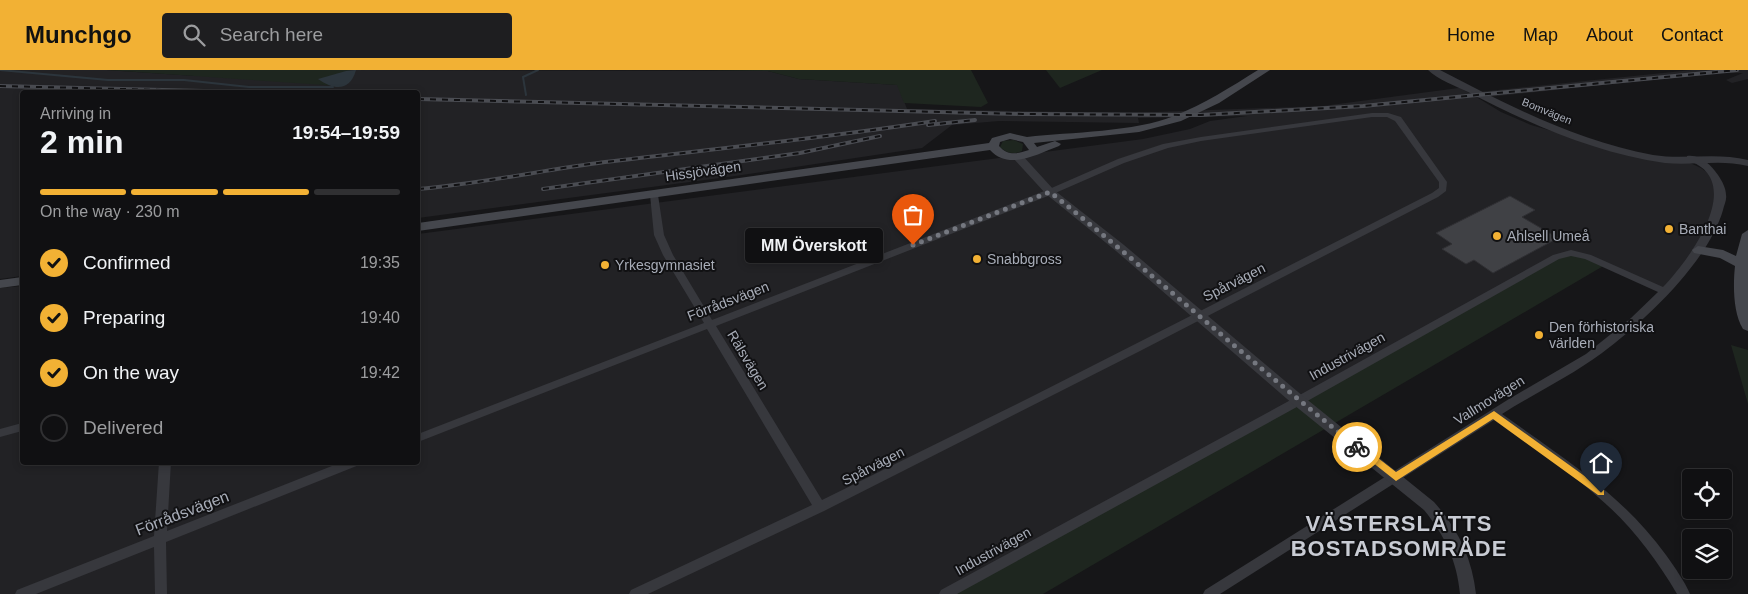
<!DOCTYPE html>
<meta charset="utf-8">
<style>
:root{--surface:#101012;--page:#1e1e20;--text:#f1f3f6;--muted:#9c9d9f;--line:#303032;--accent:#f2b134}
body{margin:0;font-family:Helvetica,sans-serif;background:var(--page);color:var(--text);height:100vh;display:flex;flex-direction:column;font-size:19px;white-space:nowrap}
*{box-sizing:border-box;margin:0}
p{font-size:16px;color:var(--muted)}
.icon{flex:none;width:28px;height:28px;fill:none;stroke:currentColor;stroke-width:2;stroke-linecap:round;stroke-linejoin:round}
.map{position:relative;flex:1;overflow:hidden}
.sheet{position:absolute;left:20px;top:20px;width:400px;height:375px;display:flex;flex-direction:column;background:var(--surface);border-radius:5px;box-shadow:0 2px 8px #0003,0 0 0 1px var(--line)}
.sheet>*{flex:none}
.tools{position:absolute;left:1682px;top:399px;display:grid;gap:10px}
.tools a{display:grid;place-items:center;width:50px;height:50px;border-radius:5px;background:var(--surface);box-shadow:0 2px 8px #0003,0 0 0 1px var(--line);font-size:25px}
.pin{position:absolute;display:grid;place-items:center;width:42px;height:42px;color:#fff;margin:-51px -21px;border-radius:50% 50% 50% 0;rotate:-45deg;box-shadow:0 0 5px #0007}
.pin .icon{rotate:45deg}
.courier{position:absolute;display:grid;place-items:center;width:50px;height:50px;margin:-25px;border:4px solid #f2b134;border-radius:50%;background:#fff;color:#222;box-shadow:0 1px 6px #0007}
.bubble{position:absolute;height:35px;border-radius:5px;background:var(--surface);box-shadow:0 2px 8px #0003,0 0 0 1px var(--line);font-size:16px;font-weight:700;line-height:35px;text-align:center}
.summary em{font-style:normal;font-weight:700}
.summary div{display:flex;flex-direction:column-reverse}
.summary{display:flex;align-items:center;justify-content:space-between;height:85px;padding:0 20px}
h1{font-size:32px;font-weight:700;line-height:38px}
.bar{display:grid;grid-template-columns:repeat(4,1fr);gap:8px 5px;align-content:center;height:60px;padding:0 20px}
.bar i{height:6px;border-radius:4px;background:var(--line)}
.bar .current{background:var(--accent)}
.bar p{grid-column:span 4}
ol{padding:0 20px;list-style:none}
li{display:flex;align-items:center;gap:15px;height:55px}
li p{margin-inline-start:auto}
li .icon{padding:5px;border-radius:50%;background:var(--accent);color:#111;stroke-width:4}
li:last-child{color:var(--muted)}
li i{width:28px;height:28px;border:2px solid var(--line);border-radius:50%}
header{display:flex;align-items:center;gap:30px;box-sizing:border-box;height:70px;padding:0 25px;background:var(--accent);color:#111}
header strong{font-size:24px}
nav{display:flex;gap:28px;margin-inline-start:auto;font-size:18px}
.search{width:350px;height:45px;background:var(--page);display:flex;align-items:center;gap:12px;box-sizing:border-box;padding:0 18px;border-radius:5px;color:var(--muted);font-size:19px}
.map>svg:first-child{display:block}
</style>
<header>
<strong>Munchgo</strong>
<div class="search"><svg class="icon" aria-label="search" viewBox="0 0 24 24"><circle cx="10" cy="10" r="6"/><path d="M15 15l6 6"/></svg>Search here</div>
<nav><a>Home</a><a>Map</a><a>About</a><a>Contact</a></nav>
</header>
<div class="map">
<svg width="1748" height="524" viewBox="0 0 1748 524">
<rect width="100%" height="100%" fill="#161618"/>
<path fill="#222225" d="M0,0H107L196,6L350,0L768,1L799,9L898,15L907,39L1127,43L1323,36L1466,17L1464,20L1469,23L1692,0H1748V9L1732,13L1726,10L1743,3H1718L1478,28L1501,42L1531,55L1625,82L1688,92L1701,98L1716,109L1714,153L1664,221L1605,195L957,524H0V218L22,216V392H418V164L1143,69L1190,59L1210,51L1247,46L1138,48L1139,53L999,51L952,55L922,78L735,106L418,148V22H22V206L0,209Z"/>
<g fill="#1e261f">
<path d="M107,0H350L339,16Z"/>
<path d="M702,0H971L988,33L981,37L904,33L897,15L799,9L768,1Z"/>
<path d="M1046,0H1102L1060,18Z"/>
<path d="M1014,70L1023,74L1022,81C1014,85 1006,83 1000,77L1003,71Z"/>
<path d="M1571,183L1605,195L1043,524H946L1556,187Z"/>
<path d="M1731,275L1748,280V334Z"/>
</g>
<path fill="#2c353c" d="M356,0C350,21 335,21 318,9L346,1Z"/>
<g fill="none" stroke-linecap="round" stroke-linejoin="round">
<g stroke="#2c353c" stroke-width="2">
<path d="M0,0L108,10H184L249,17H333"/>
<path d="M526,25L523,7L538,0"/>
</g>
</g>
<path fill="#404145" stroke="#303034" d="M1510,126L1535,140L1522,147L1558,168L1493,203L1474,190L1466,194L1442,179L1452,174L1436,163Z"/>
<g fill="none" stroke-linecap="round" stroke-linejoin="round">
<g fill="#37383d" fill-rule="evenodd">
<path d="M1372,43H1388L1401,47L1447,112L1446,121L1438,127L1140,281L824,441L648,524H629L631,520L812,435L707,259L418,372V364L704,253L663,185L654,165L650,125L651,123H657L658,125L664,165L673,185L712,250L1047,120L1118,89L1163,74L1201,67ZM1372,47H1387L1395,51L1439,112V118L1432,123L1033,326L822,430L716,256L1053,124L1124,93L1168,78L1201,71Z"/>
<path d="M1687,86C1700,84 1711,95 1718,105C1722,111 1726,118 1726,125C1727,130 1724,135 1723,140C1708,192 1645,251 1602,283C1571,306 1535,323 1502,344C1563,388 1621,423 1666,485C1675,498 1684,510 1690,524H1677C1656,488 1630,454 1598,427C1566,398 1528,375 1494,350L1220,524H1203L1205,520L1509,329L1586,284L1631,248L1658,222L1585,189L1571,186L1559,189L1295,338L957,524H939L941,520L1287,332L1553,185L1571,180L1591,185L1663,217C1690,189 1748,110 1687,90Z"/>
<path d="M22,353V361L0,367V359Z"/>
<path d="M159,392H171L167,461L342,392H360L359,395L166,472L167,524H155L154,477L36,524H15L17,520L154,466Z"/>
</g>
<g fill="#37383d" fill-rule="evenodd">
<path d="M1428,0H1440C1508,35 1576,71 1653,85C1684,90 1717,82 1748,90V96C1720,89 1693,96 1665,93C1595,83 1530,54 1468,22C1456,16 1438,10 1428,0Z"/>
<path d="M1018,84L1022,85L1054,120L1124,175L1304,327L1434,432C1458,459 1472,488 1476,524H1460C1457,491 1445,466 1424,440L1294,335L1116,181L1046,124L1014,89L1013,87Z"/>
</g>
<g fill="#45474d" fill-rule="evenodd">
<path d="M1258,0H1270L1219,33L1181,51L1139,62L1034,73L1037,77L1055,71L1061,74L1059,76C1037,84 1009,101 990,80L418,161V153L989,73L992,68L1010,63L1027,67C1071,62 1135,62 1174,46C1204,34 1231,17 1258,0ZM1010,69L1023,72L1029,80C1017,84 1008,86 999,76L1000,72Z"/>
<path d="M1748,160V261L1743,259C1733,243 1733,215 1735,196L1720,188L1694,183L1692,180L1698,176L1723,180L1736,186L1742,164Z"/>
<path d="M22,207V215L0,218V210Z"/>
</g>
<g stroke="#4a4c52" stroke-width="4">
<g id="rail">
<path d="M0,16L245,22"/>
<path d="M418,29L1023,44L1201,45L1363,36L1737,0"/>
<path d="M928,55L975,50"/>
<path d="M418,119C481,114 542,100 605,92C715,79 825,68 935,51"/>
<path d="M543,119L800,83L880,66"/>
</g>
</g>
<use href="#rail" stroke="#111113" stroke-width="2" stroke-dasharray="6" stroke-linecap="butt"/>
</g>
<path fill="#f2b134" d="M1494,341L1604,420V425H1598L1493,349L1396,411L1353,377L1357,373L1360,374L1396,402Z"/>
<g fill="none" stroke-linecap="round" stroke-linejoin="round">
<path stroke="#757880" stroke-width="5" stroke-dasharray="0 9" d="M913,175L1050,122C1154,205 1253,294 1357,377"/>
</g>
<g fill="#f2b134" stroke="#111113" stroke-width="2">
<circle cx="1669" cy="159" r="5"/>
<circle cx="1497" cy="166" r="5"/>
<circle cx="977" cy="189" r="5"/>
<circle cx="605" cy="195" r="5"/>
<circle cx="1539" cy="265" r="5"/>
</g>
<g text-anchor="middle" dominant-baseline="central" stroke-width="4" stroke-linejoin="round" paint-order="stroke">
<g font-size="11" fill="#a8adb8" stroke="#111113">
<text transform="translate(1547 41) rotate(22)">Bomvägen</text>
</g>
<g font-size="14" fill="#a8adb8" stroke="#111113">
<text transform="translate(703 101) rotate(-8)">Hissjövägen</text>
<text transform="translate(1234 212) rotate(-27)">Spårvägen</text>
<text transform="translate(728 231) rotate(-21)">Förrådsvägen</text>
<text transform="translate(1347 286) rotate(-29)">Industrivägen</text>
<text transform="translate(748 290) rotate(59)">Rälsvägen</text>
<text transform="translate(1489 330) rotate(-32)">Vallmovägen</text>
<text transform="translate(873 396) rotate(-27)">Spårvägen</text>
<text transform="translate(993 481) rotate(-29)">Industrivägen</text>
</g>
<g font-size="14" fill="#a8adb8" stroke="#111113" text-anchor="start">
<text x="1679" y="159">Banthai</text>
<text x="1507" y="166">Ahlsell Umeå</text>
<text x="987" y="189">Snabbgross</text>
<text x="615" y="195">Yrkesgymnasiet</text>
<text x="1549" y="257">Den förhistoriska<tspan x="1549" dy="16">världen</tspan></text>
</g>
<g font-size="16" fill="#a8adb8" stroke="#111113">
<text transform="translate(182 443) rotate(-21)">Förrådsvägen</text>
</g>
<g font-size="22" font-weight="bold" letter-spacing="1" fill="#c9ccd4" stroke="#111113">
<text x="1399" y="453">VÄSTERSLÄTTS<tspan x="1399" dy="25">BOSTADSOMRÅDE</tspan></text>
</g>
</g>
</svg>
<div class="tools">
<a><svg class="icon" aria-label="locate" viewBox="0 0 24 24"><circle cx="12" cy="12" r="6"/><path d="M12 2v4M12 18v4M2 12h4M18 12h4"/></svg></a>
<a><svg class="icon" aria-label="layers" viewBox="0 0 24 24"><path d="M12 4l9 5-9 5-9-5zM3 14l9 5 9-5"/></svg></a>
</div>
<div class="pin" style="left:913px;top:175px;background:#ea580c"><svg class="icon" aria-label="bag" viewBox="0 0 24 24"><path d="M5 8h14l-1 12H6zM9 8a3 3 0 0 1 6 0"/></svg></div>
<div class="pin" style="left:1601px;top:423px;background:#1f2937"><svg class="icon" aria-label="home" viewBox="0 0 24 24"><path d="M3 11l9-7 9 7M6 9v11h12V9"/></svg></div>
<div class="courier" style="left:1357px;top:377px"><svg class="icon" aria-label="bike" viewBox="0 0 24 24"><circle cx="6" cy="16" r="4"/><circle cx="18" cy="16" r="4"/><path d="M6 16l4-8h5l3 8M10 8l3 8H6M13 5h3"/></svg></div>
<div class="bubble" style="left:745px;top:158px;width:138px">MM Överskott</div>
<section class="sheet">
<div class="summary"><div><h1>2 min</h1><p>Arriving in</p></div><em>19:54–19:59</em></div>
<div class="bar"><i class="current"></i><i class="current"></i><i class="current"></i><i></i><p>On the way · 230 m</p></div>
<ol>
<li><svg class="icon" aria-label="check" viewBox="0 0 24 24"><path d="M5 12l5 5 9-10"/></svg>Confirmed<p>19:35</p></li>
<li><svg class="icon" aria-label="check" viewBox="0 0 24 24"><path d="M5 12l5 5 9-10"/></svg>Preparing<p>19:40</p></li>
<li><svg class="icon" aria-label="check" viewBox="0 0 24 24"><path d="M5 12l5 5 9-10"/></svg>On the way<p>19:42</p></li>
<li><i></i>Delivered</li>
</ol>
</section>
</div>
